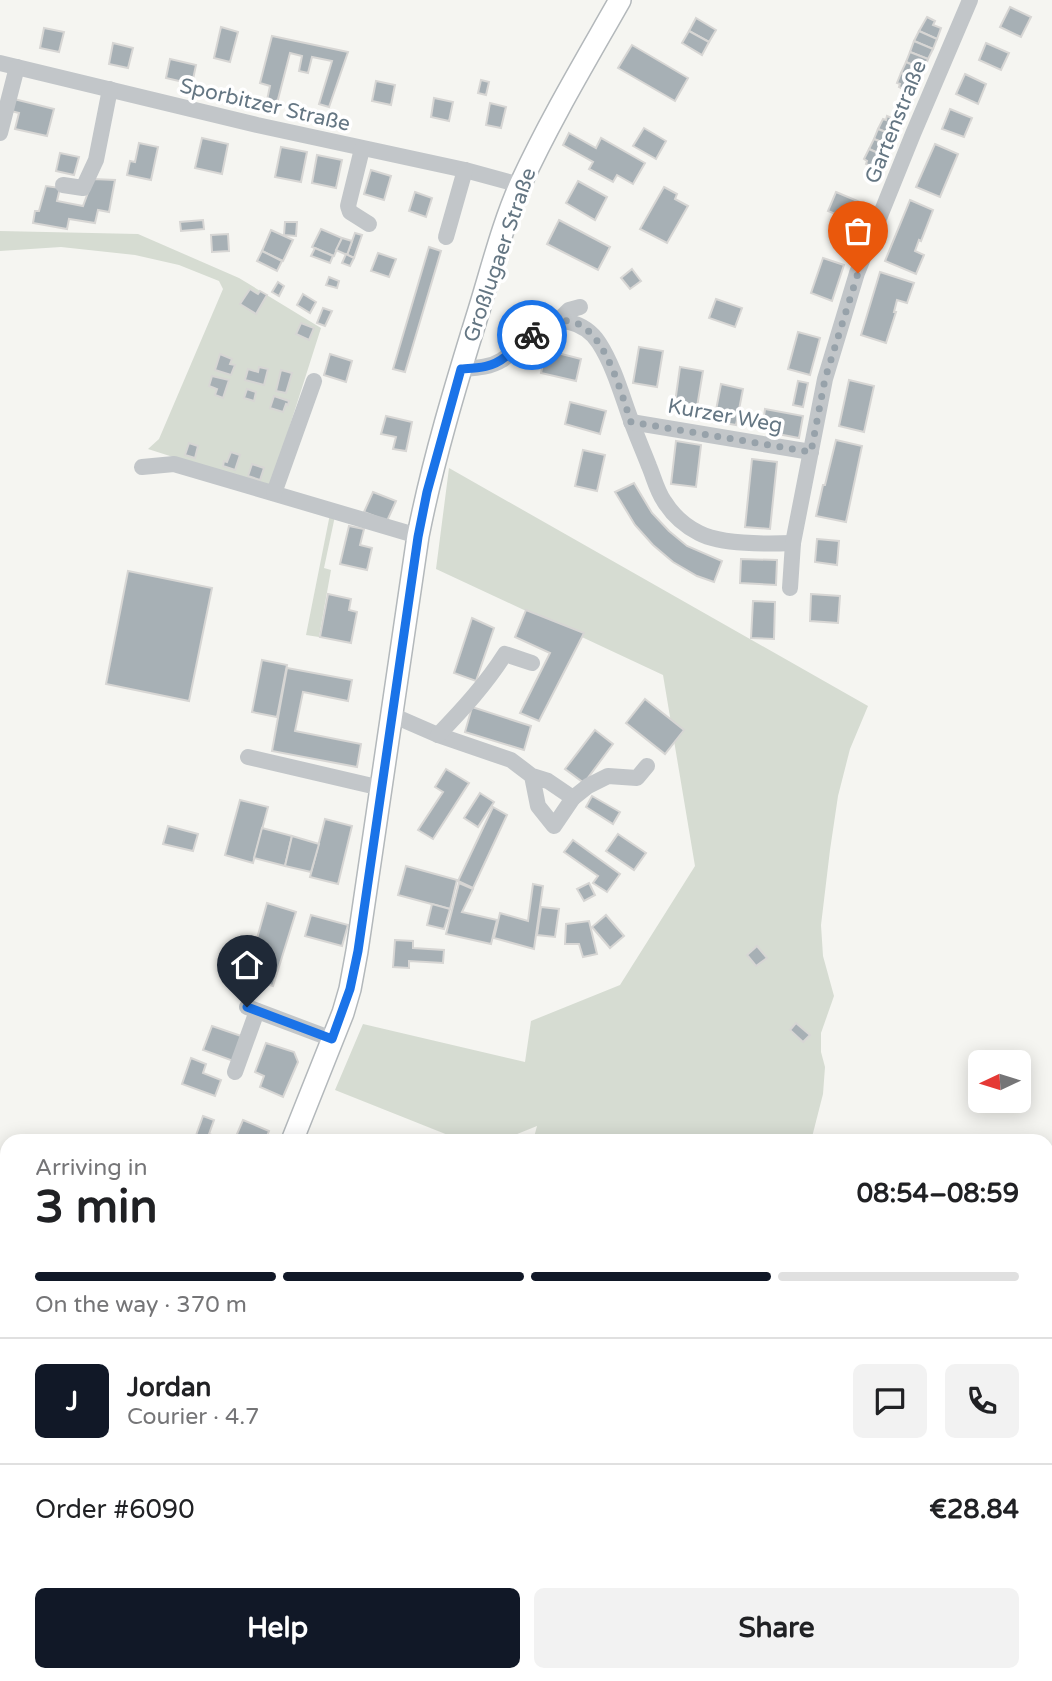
<!DOCTYPE html>
<meta charset="utf-8">
<style>
:root{--surface:#fff;--page:#f2f2f2;--text:#202124;--muted:#757577;--line:#e0e0e0;--accent:#111827}
body{margin:0;font-family:"Varela Round",sans-serif;background:var(--page);color:var(--text);height:100vh;display:flex;flex-direction:column;font-size:26px;white-space:nowrap}
*{box-sizing:border-box;margin:0}
p{font-size:23px;color:var(--muted)}
.icon{flex:none;width:38px;height:38px;fill:none;stroke:currentColor;stroke-width:2;stroke-linecap:round;stroke-linejoin:round}
.map{position:relative;flex:1;overflow:hidden}
.details{position:absolute;left:0px;top:1134px;width:1054px;height:548px;display:flex;flex-direction:column;background:var(--surface);border-radius:21px 21px 0 0;box-shadow:0 4px 18px #0003}
.details>*{flex:none}
.needle{width:46px;rotate:266deg}
.controls{position:absolute;left:968px;top:1050px;display:grid;gap:14px}
.controls a{display:grid;place-items:center;width:63px;height:63px;border-radius:10px;background:var(--surface);box-shadow:0 4px 18px #0003;font-size:35px}
.pin{position:absolute;display:grid;place-items:center;width:60px;height:60px;color:#fff;margin:-72px -30px;border-radius:50% 50% 50% 0;rotate:-45deg;box-shadow:0 0 7px #0007}
.pin .icon{rotate:45deg}
.courier{position:absolute;display:grid;place-items:center;width:70px;height:70px;margin:-35px;border:5px solid #1a73e8;border-radius:50%;background:#fff;color:#222;box-shadow:0 2px 9px #0007}
.head em{font-style:normal;font-weight:800}
.head div{display:flex;flex-direction:column-reverse}
.head{display:flex;align-items:center;justify-content:space-between;height:119px;padding:0 35px}
h1{font-size:46px;font-weight:800;line-height:52px}
.bar{display:grid;grid-template-columns:repeat(4,1fr);gap:10px 7px;align-content:center;height:84px;padding:0 35px}
.bar i{height:9px;border-radius:5px;background:var(--line)}
.bar .on{background:var(--accent)}
.bar p{grid-column:span 4}
.line{display:flex;align-items:center;gap:18px;padding:0 35px;border-top:2px solid var(--line)}
.line div{flex:1}
.round{display:grid;place-items:center;flex:none;width:74px;height:74px;border-radius:10px;background:var(--page)}
.primary-button{display:flex;gap:14px;margin-top:auto;padding:14px 35px}
.primary-button a{flex:1;height:80px;border-radius:10px;background:var(--accent);color:#fff;font-size:28px;font-weight:800;line-height:80px;text-align:center}
.primary-button a+a{background:var(--page);color:var(--text)}
.map>svg:first-child{display:block}
</style>
<div class="map">
<svg width="1052" height="1681" viewBox="0 0 1052 1681">
<rect width="100%" height="100%" fill="#f5f5f1"/>
<g fill="#d6dcd2">
<path d="M0,231L138,234L239,278L321,328L270,488L148,449L159,439L223,289L219,281L179,265L135,255L61,247L0,251Z"/>
<path d="M449,468L868,706L850,749L838,796L830,850L821,925L823,956L834,996L821,1033V1052L825,1067L823,1094L811,1141H533L537,1126L500,1141H463L335,1090L363,1024L525,1062L531,1021L620,985L695,866L663,675L436,569Z"/>
<path d="M330,514L335,516L324,568L331,570L319,637L306,635Z"/>
<path d="M51,1675H148L164,1681H49Z"/>
</g>
<g fill="#a7b0b5" stroke="#d7d6d4" stroke-width="2">
<path d="M1010,7L1031,17L1021,37L1000,27Z"/>
<path d="M927,17L935,21L933,25L941,28L937,39L919,31Z"/>
<path d="M696,18L716,30L709,42L689,31Z"/>
<path d="M221,27L238,32L230,62L214,58Z"/>
<path d="M44,28L64,32L59,52L40,48Z"/>
<path d="M689,31L709,42L702,55L682,43Z"/>
<path d="M919,31L937,39L933,49L914,41Z"/>
<path d="M272,36L348,52L329,107L319,104L332,61L312,57L308,73L299,71L302,56L290,53L276,107L266,105L270,86L260,83Z"/>
<path d="M914,41L933,49L928,59L910,52Z"/>
<path d="M113,43L133,48L128,68L109,64Z"/>
<path d="M986,43L1009,53L1001,70L979,60Z"/>
<path d="M632,45L688,78L675,101L618,68Z"/>
<path d="M910,52L928,59L924,70L906,62Z"/>
<path d="M170,59L196,65L192,84L166,78Z"/>
<path d="M906,62L924,70L919,80L901,73Z"/>
<path d="M901,73L919,80L915,91L908,88L907,91L899,87L900,84L897,83Z"/>
<path d="M965,74L986,84L978,104L956,94Z"/>
<path d="M481,80L489,82L486,95L478,93Z"/>
<path d="M376,81L395,85L391,105L372,101Z"/>
<path d="M10,98L54,109L47,136L15,129L19,113L7,110Z"/>
<path d="M434,98L453,102L449,121L431,117Z"/>
<path d="M490,103L506,107L501,128L486,125Z"/>
<path d="M950,109L972,118L964,137L942,129Z"/>
<path d="M887,116L894,119L893,123L901,126L896,136L878,129L883,119L886,120Z"/>
<path d="M644,128L666,141L656,159L633,146Z"/>
<path d="M878,129L896,136L891,146L874,139Z"/>
<path d="M569,133L596,148L601,138L645,163L633,184L617,175L613,182L589,169L593,162L563,145Z"/>
<path d="M202,138L228,144L222,174L195,168Z"/>
<path d="M874,139L891,146L887,157L869,149Z"/>
<path d="M139,143L158,147L151,180L127,175L130,161L135,162Z"/>
<path d="M935,144L958,154L940,197L916,187Z"/>
<path d="M281,147L307,152L301,182L275,177Z"/>
<path d="M869,149L887,157L882,167L874,164L873,167L866,164L867,161L864,159Z"/>
<path d="M60,153L79,157L74,175L56,171Z"/>
<path d="M317,155L342,160L336,188L312,183Z"/>
<path d="M371,170L391,176L384,200L364,194Z"/>
<path d="M93,179L115,180L109,212L98,210L95,223L69,219L67,229L33,223L35,211H39L46,186L60,188L57,201L83,206Z"/>
<path d="M578,181L607,197L595,220L566,203Z"/>
<path d="M664,187L677,194L675,199L688,206L667,243L640,229Z"/>
<path d="M415,192L432,198L426,217L409,211Z"/>
<path d="M836,192L867,205L859,224L828,211Z"/>
<path d="M910,200L933,210L921,241L919,240L915,251L924,255L916,274L885,261Z"/>
<path d="M203,220L204,229L181,231L180,222Z"/>
<path d="M559,220L610,247L598,270L547,244Z"/>
<path d="M285,222H297L296,236L284,235Z"/>
<path d="M321,229L342,238L334,256L312,247Z"/>
<path d="M271,230L293,240L283,261L262,251Z"/>
<path d="M847,230L856,234L848,256L839,252Z"/>
<path d="M355,233L362,235L354,258L347,255Z"/>
<path d="M228,234L229,251L212,252L211,235Z"/>
<path d="M342,238L352,241L347,255L336,250Z"/>
<path d="M429,247L441,251L405,372L393,369Z"/>
<path d="M315,248L333,256L330,263L311,256Z"/>
<path d="M262,251L282,261L277,271L257,261Z"/>
<path d="M378,253L396,259L389,277L371,271Z"/>
<path d="M346,254L354,258L350,266L342,263Z"/>
<path d="M823,258L844,265L832,301L811,293Z"/>
<path d="M632,269L641,281L630,289L621,278Z"/>
<path d="M880,272L914,283L907,303L897,300L894,312H896L886,343L861,335Z"/>
<path d="M329,277L339,281L337,288L326,285Z"/>
<path d="M278,282L284,286L279,296L272,292Z"/>
<path d="M250,289L258,294L260,291L267,295L256,314L240,304Z"/>
<path d="M303,294L316,302L310,313L297,305Z"/>
<path d="M716,299L742,308L735,327L709,318Z"/>
<path d="M323,308L332,311L325,326L317,323Z"/>
<path d="M301,323L314,328L309,340L296,334Z"/>
<path d="M798,332L820,338L810,375L788,369Z"/>
<path d="M639,347L663,351L657,387L633,383Z"/>
<path d="M546,350L581,359L576,381L541,373Z"/>
<path d="M220,354L232,359L230,364L235,365L231,375L215,370Z"/>
<path d="M330,354L352,361L346,382L324,375Z"/>
<path d="M259,367L268,369L264,385L245,380L248,369L258,372Z"/>
<path d="M680,367L703,371L697,407L675,403Z"/>
<path d="M281,370L292,373L286,393L276,391Z"/>
<path d="M212,376L229,380L223,398L215,395L217,389L209,386Z"/>
<path d="M849,380L874,386L864,432L839,426Z"/>
<path d="M798,381L808,383L803,407L793,405Z"/>
<path d="M721,384L743,389L736,425L714,421Z"/>
<path d="M247,389L256,392L254,401L244,398Z"/>
<path d="M274,396L289,401L288,405L286,404L283,412L270,408Z"/>
<path d="M570,402L606,411L600,434L565,424Z"/>
<path d="M765,409L803,416L799,438L762,431Z"/>
<path d="M386,416L412,422L406,451L393,449L396,437L381,434Z"/>
<path d="M836,440L862,446L846,522L816,516L823,485H825Z"/>
<path d="M676,441L701,445L696,487L671,484Z"/>
<path d="M189,443L198,446L195,458L185,455Z"/>
<path d="M583,450L605,455L597,491L575,486Z"/>
<path d="M231,452L240,455L235,470L223,466L224,461L227,462Z"/>
<path d="M752,459L777,462L770,529L745,527Z"/>
<path d="M252,464L264,468L260,480L248,476Z"/>
<path d="M634,483L652,513L669,531L687,546L722,561L714,582L697,576L673,562L653,545L635,525L615,492Z"/>
<path d="M373,492L396,501L387,521L364,512Z"/>
<path d="M349,526L364,529L360,545L372,548L367,570L340,564Z"/>
<path d="M817,539L839,541L837,565L815,562Z"/>
<path d="M741,559L777,560L776,585L740,583Z"/>
<path d="M128,571L212,588L189,701L106,684Z"/>
<path d="M328,594L351,599L349,610L357,612L351,643L320,637Z"/>
<path d="M811,594L840,596L838,623L810,621Z"/>
<path d="M753,601L775,602L774,639L751,638Z"/>
<path d="M526,610L584,633L539,721L520,713L550,653L515,637Z"/>
<path d="M472,618L494,628L476,681L454,673Z"/>
<path d="M262,660L287,665L277,717L252,712Z"/>
<path d="M287,668L352,680L348,701L303,692L295,731L361,744L357,767L272,751Z"/>
<path d="M645,699L684,730L665,754L626,723Z"/>
<path d="M472,707L531,726L524,750L465,732Z"/>
<path d="M595,730L613,744L584,783L565,769Z"/>
<path d="M446,769L469,783L433,839L418,830L443,792L435,787Z"/>
<path d="M480,793L494,802L478,827L464,818Z"/>
<path d="M592,796L620,812L613,824L586,807Z"/>
<path d="M240,800L268,807L253,863L225,855Z"/>
<path d="M493,807L507,815L473,888L458,881Z"/>
<path d="M325,819L352,826L338,884L310,877Z"/>
<path d="M168,826L198,834L193,851L163,844Z"/>
<path d="M262,828L292,836L285,866L254,858Z"/>
<path d="M618,834L646,853L634,870L606,851Z"/>
<path d="M292,836L319,844L311,872L285,866Z"/>
<path d="M573,840L620,874L607,892L593,883L598,876L564,852Z"/>
<path d="M406,866L457,880L450,909L398,895Z"/>
<path d="M459,883L473,889L462,912L497,920L491,944L446,934Z"/>
<path d="M589,883L595,895L584,901L577,889Z"/>
<path d="M533,884L543,886L534,949L494,938L500,913L528,921Z"/>
<path d="M267,903L296,912L273,986L231,974L240,945L254,949Z"/>
<path d="M432,904L450,909L444,929L427,925Z"/>
<path d="M541,907L559,909L555,937L537,935Z"/>
<path d="M311,915L348,925L342,946L305,936Z"/>
<path d="M606,915L624,936L610,948L592,927Z"/>
<path d="M589,921L597,954L583,957L579,944H565L566,924Z"/>
<path d="M395,940L413,941V948L444,950L443,963L409,961V968L393,967Z"/>
<path d="M757,946L767,958L756,966L747,955Z"/>
<path d="M796,1023L810,1035L803,1042L790,1030Z"/>
<path d="M212,1026L244,1037L236,1062L203,1050Z"/>
<path d="M266,1043L294,1052L298,1062L283,1097L260,1087L264,1076L255,1072Z"/>
<path d="M191,1058L206,1064L203,1073L221,1080L215,1096L182,1084Z"/>
<path d="M203,1116L214,1120L209,1134L215,1136L213,1141H194Z"/>
<path d="M243,1120L269,1131L265,1141H234Z"/>
<path d="M7,1395V1424L4,1426L7,1431V1438L2,1440L0,1436V1399Z"/>
<path d="M7,1449V1469L3,1475L7,1477V1501L0,1497V1458Z"/>
<rect x="1046" y="1522" width="6" height="26"/>
<path d="M0,1597L7,1600V1608L3,1617L0,1616Z"/>
<path d="M205,1675H229L225,1681H215Z"/>
<path d="M551,1675H586L595,1680L547,1681Z"/>
<path d="M640,1675H664L661,1681H652Z"/>
</g>
<g fill="none" stroke-linecap="round" stroke-linejoin="round">
<g stroke="#b3b8bb" stroke-width="24">
<g id="major">
<path d="M292,1141L343,1013L350,989L357,951L418,536C433,460 456,384 479,310C492,268 503,223 521,183C550,120 586,60 620,0"/>
<path d="M33,1681L35,1675"/>
</g>
</g>
<g stroke="#c2c6c9" stroke-width="16">
<path d="M0,63L257,125L465,170L520,185"/>
<path d="M0,133L17,67"/>
<path d="M362,149L348,206L350,212L369,224"/>
<path d="M63,185L83,188L96,160L110,89"/>
<path d="M446,237L465,170"/>
<path d="M558,321L569,310L580,307"/>
<path d="M461,369C475,368 489,368 502,360C523,346 541,317 569,322C582,325 592,332 599,343C612,363 620,389 628,412C634,430 642,448 649,466C654,478 657,491 664,501C672,514 685,526 699,533C722,545 767,544 793,543"/>
<path d="M631,422L811,452"/>
<path d="M142,467L174,464L418,536"/>
<path d="M274,493L314,381"/>
<path d="M790,588L793,543L825,379L857,273L913,134L970,0"/>
<path d="M392,715L438,735L511,760L532,776L538,806L554,826L573,798L548,781L532,776"/>
<path d="M438,735C463,709 486,684 505,654L532,663"/>
<path d="M248,757L381,788"/>
<path d="M573,798L588,786L608,776L637,778L647,766"/>
<path d="M247,1007L332,1039"/>
<path d="M235,1072L257,1011"/>
<path d="M0,1238L7,1241"/>
<path d="M0,1362L7,1358"/>
<path d="M1046,1569L1052,1570"/>
<path d="M610,1675L615,1681"/>
<path d="M782,1675L791,1681"/>
<path d="M727,1681L735,1675"/>
</g>
<use href="#major" stroke="#fff" stroke-width="21"/>
</g>
<g fill="none" stroke-linecap="round" stroke-linejoin="round">
<path stroke="#97a2aa" stroke-width="7" stroke-dasharray="0 12.6" d="M532,335C539,330 547,324 556,322C601,310 620,391 631,422L811,452L825,379L858,273"/>
<path stroke="#1a73e8" stroke-width="9" d="M247,1007L332,1039L350,989L358,951L418,537L427,492L461,369C476,368 492,368 505,357C514,350 522,341 532,335"/>
</g>
<g text-anchor="middle" dominant-baseline="central" stroke-width="7" stroke-linejoin="round" paint-order="stroke">
<g font-size="21" fill="#647683" stroke="#fff">
<text transform="translate(265 105) rotate(13)">Sporbitzer Straße</text>
<text transform="translate(896 122) rotate(-68)">Gartenstraße</text>
<text transform="translate(500 255) rotate(-71)">Großlugaer Straße</text>
<text transform="translate(725 416) rotate(10)">Kurzer Weg</text>
</g>
</g>
</svg>
<div class="controls">
<a><svg class="needle" viewBox="-14 -14 28 28"><path d="M0-13l5 13h-10z" fill="#e53935"/><path d="M0 13l5-13h-10z" fill="#757577"/></svg></a>
</div>
<div class="pin" style="left:858px;top:273px;background:#ea580c"><svg class="icon" aria-label="bag" viewBox="0 0 24 24"><path d="M5 8h14l-1 12H6zM9 8a3 3 0 0 1 6 0"/></svg></div>
<div class="pin" style="left:247px;top:1007px;background:#1f2937"><svg class="icon" aria-label="home" viewBox="0 0 24 24"><path d="M3 11l9-7 9 7M6 9v11h12V9"/></svg></div>
<div class="courier" style="left:532px;top:335px"><svg class="icon" aria-label="bike" viewBox="0 0 24 24"><circle cx="6" cy="16" r="4"/><circle cx="18" cy="16" r="4"/><path d="M6 16l4-8h5l3 8M10 8l3 8H6M13 5h3"/></svg></div>
<section class="details">
<div class="head"><div><h1>3 min</h1><p>Arriving in</p></div><em>08:54–08:59</em></div>
<div class="bar"><i class="on"></i><i class="on"></i><i class="on"></i><i></i><p>On the way · 370 m</p></div>
<div class="line" style="height:126px"><b class="round" style="background:var(--accent);color:#fff">J</b><div><b>Jordan</b><p>Courier · 4.7</p></div><a class="round"><svg class="icon" aria-label="chat" viewBox="0 0 24 24"><path d="M4 5h16v11H9l-5 4z"/></svg></a><a class="round"><svg class="icon" aria-label="phone" viewBox="0 0 24 24"><path d="M5 4h4l2 5-3 2q2 4 5 5l2-3 5 2v4C11 20 4 13 5 4z"/></svg></a></div>
<div class="line" style="height:91px"><div>Order #6090</div><b>€28.84</b></div>
<div class="primary-button"><a>Help</a><a>Share</a></div>
</section>
</div>
